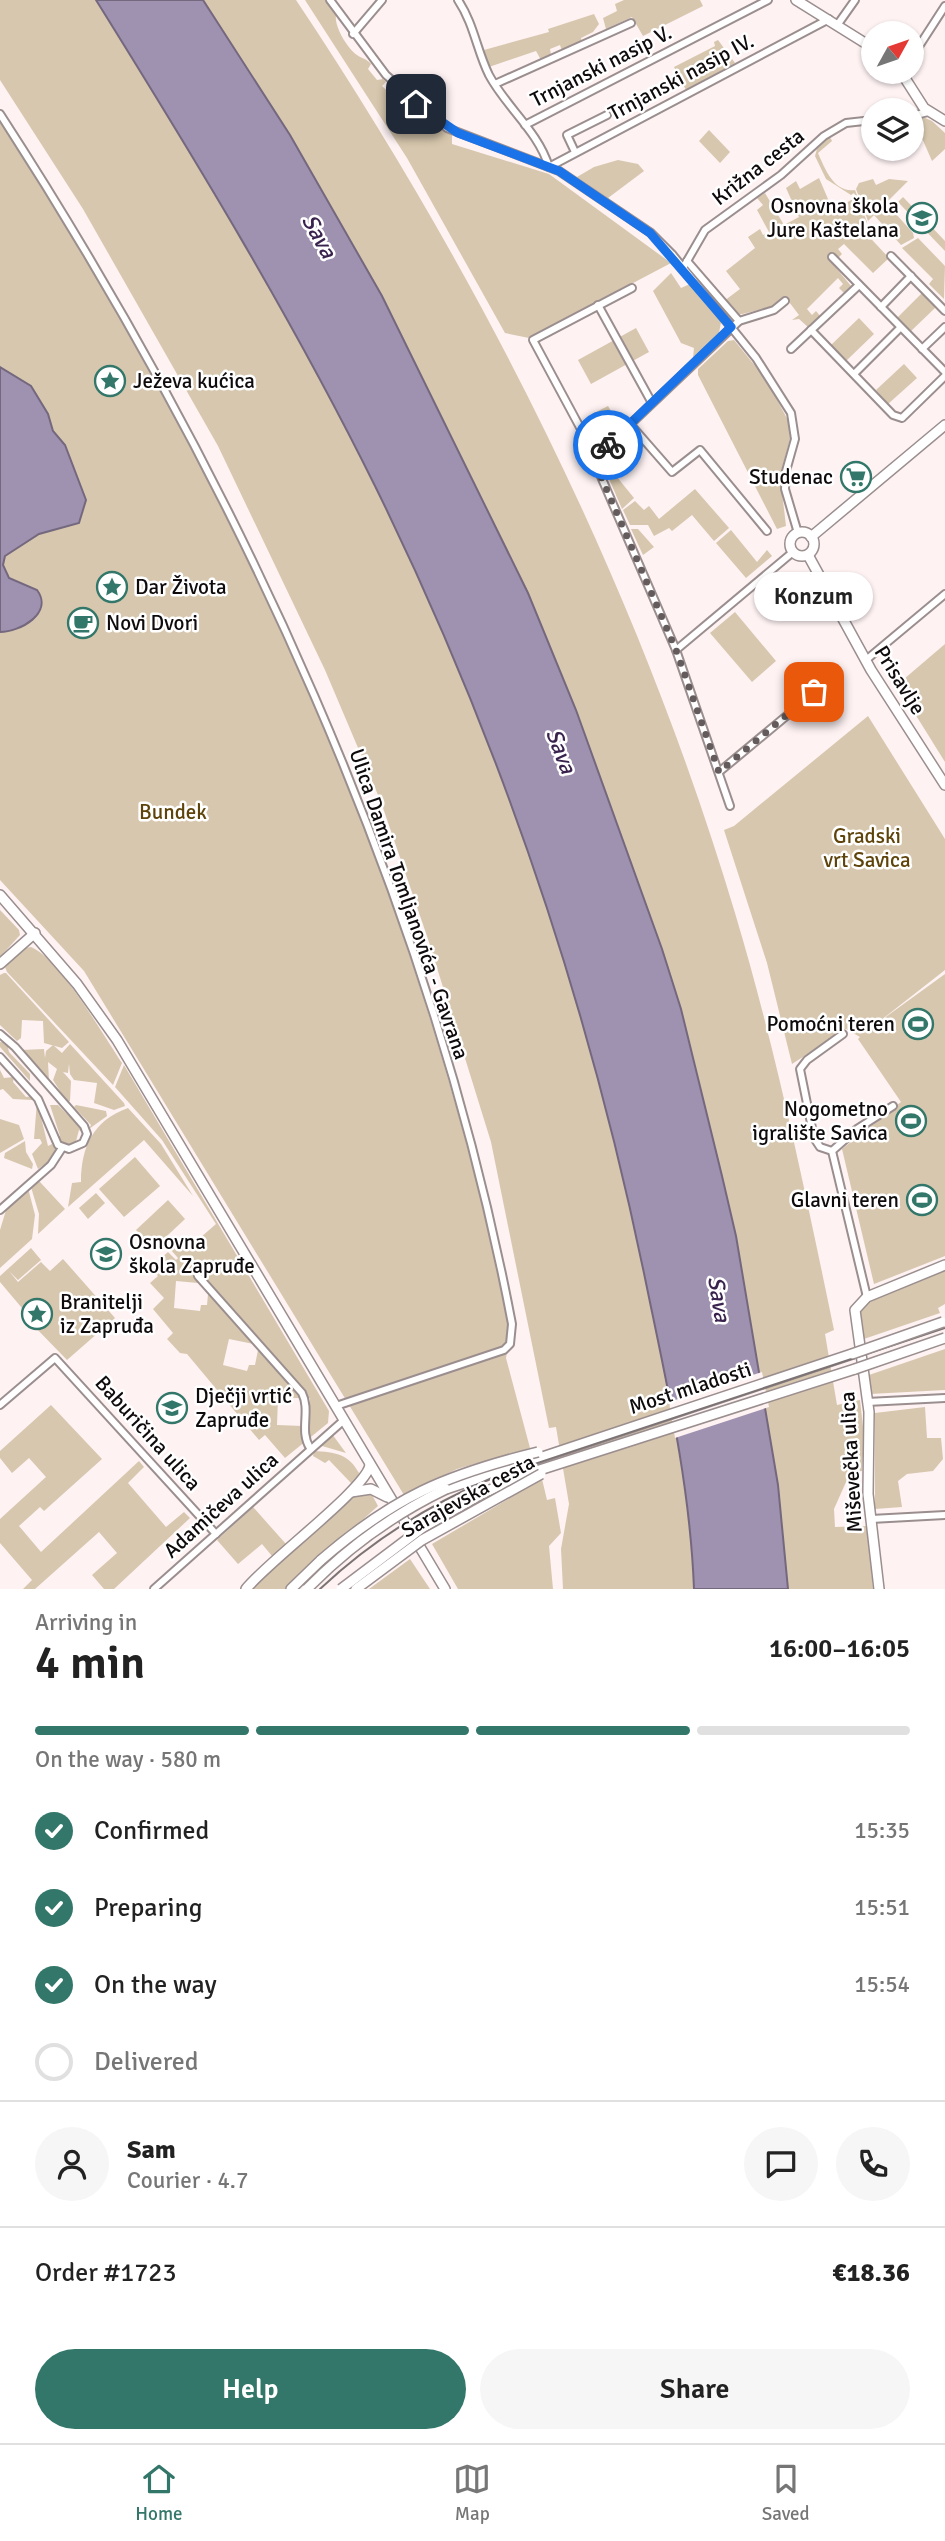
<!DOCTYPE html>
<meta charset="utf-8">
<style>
:root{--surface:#fff;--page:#f6f6f6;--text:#222;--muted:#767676;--line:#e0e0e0;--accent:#33776a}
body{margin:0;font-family:Signika,sans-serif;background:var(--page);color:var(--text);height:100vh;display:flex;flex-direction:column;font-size:26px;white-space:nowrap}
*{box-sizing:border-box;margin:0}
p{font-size:23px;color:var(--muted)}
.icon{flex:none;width:38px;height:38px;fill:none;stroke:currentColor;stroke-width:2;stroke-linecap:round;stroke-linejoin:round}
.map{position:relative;height:1589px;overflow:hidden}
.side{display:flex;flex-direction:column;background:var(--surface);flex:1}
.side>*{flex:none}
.needle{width:46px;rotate:50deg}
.fabs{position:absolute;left:861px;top:21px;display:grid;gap:14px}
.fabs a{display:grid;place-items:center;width:63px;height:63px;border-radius:50%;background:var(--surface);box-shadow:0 2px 5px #0004;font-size:35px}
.pin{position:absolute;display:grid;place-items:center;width:60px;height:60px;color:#fff;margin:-30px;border-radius:14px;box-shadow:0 4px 10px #0006}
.courier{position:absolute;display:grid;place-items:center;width:70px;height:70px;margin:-35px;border:5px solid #1a73e8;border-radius:50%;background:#fff;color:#222;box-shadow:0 2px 9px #0007}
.bubble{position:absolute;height:49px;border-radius:24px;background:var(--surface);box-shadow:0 2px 5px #0004;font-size:23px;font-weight:600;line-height:49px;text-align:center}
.summary em{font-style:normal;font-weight:600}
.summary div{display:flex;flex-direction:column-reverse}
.summary{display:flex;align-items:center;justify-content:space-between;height:119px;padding:0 35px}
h1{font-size:46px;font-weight:600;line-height:52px}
.bar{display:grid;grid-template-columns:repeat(4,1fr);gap:10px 7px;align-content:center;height:84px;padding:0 35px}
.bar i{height:9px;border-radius:5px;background:var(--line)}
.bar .current{background:var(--accent)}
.bar p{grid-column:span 4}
.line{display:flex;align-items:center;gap:18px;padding:0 35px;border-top:2px solid var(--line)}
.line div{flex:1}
.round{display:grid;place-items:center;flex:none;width:74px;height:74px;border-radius:37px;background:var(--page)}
ol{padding:0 35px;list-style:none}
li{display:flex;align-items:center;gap:21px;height:77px}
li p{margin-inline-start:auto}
li .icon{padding:7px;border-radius:50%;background:var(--accent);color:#fff;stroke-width:4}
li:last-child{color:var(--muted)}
li i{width:38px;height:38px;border:4px solid var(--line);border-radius:50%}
.primary-button{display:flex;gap:14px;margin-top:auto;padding:14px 35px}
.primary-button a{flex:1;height:80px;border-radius:42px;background:var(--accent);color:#fff;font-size:28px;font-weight:600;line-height:80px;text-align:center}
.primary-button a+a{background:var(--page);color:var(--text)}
.tabs{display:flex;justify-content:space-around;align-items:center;height:98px;border-top:2px solid var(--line);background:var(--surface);font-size:19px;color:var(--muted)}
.tabs a{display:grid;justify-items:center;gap:4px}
.tabs .current{color:var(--accent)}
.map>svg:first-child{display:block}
</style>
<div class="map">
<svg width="945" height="1589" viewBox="0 0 945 1589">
<rect width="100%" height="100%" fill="#fef2f3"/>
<g fill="#d7c7ae" fill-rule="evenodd">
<path d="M0,0H96C195,159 292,318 375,486C499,738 590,1008 646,1283C667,1385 690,1484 694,1589H563L561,1549L569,1504L556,1427L549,1428L491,1142L429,942L381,802L325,670L218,446L83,209L0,80Z"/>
<path d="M203,0H296C484,282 638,588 735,913C776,1050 805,1190 834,1330L825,1334L837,1405L860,1400L864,1436L862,1471L850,1473L834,1509L835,1527L867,1526L873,1589H788L778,1485L736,1236L722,1176L681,1009L662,950L576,710L528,593L382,296L290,135Z"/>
<path d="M305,0H325L336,15C334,26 347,48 357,55C362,59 366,58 371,64L368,69L377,80L383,79L386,82L382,86L396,99L405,98L452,134V144L549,174L671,263L529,338L505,333L407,158Z"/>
<path d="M624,0H700L703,6L643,36L632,17L606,29L603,18L617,11L615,4Z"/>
<path d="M594,14L599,24L593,32L581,38L582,42L562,51L560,45L550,49L551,55L541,60L536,51L489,67L484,50L549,32L548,29Z"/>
<path d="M718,40L735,63L686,90L674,67L715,46L714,42Z"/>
<path d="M923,117L932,121L945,133V149L932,161L914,120Z"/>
<path d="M0,119C90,264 180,410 253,564C366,804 452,1056 508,1315L510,1334L506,1358L530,1448L457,1469L404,1495L84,971L0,880Z"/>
<path d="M709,130L730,152L720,163L699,141Z"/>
<path d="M830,137L832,141L818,153C825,169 834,193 855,190L867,222L861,228L889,258L873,273L844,244L838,249L842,254L837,259L831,254L828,258L851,286L844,293L839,288L843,284L838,278L807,309L812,315L816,311L821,317L809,328L799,319L792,320L799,315L786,298L775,306L738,315L724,301L740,289L726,271L755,248L748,237L760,229L763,235L769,232L757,210L763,205L757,198L765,193L784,225L799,217L786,188L796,181L800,189L819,178L831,206L843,205L856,197L854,193L851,195L826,179L815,156L817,149Z"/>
<path d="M618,160L638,164L644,171L608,198L577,177L594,167Z"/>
<path d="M873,179L876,185L889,179L908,181L886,203L913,233L914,238L901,245L874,215L868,221L856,189L859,183Z"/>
<path d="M903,197L945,241V251L898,202Z"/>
<path d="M918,238L945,266L944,299L929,284L933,279L902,248Z"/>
<path d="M671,273L681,288L690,284L721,322L719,333L693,358L694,348L681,343L653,291Z"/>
<path d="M922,293L936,307L910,332L897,318Z"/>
<path d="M859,318L874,334L846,361L831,345Z"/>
<path d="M636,328L649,352L591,384L578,360Z"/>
<path d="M734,340L765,378L789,422L790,439L780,475L786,526L777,529L698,375V369L728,341Z"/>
<path d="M904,364L917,378L888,404L876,390Z"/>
<path d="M608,406L614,416L598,426L592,414Z"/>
<path d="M610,451L618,460L608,466L634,498L622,509L604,467V459Z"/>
<path d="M695,489L729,528L714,541L692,515L672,531L669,528L654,536L648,525H630L623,510L635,501L644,510L649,506L659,519Z"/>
<path d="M631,529H638L654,547L643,555Z"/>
<path d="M731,530L757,562L767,550L772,556L746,578L716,543Z"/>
<path d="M735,612L776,661L752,682L710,633Z"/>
<path d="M945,644V762L897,685Z"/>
<path d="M868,716L945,839V970L876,1024L945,974V1256L874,1284L842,1149L901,1102L858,1039L860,1037L846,1029L792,1064L767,963L724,830L734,826Z"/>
<path d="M0,910L19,930L20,935L0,957Z"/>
<path d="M31,947C60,959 103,1035 122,1063L113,1085L7,972L5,967L26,948Z"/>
<path d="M4,973H6L69,1042L62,1048L44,1043L43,1021L22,1020L21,1038L17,1041L0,1025V975Z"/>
<path d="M0,1042L7,1043L9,1052L30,1074V1081L0,1047Z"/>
<path d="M70,1044L124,1103L125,1106L114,1110L94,1103L97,1083L74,1080L70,1074L69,1064L68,1073L63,1072L71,1081L70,1101L67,1102L53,1080L57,1069L48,1062L49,1081L21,1050L44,1049L45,1058L46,1051L53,1045L62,1053Z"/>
<path d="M124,1065L329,1411L328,1423L285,1458L265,1435L259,1440L187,1354L180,1353L167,1339L173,1333L153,1309L164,1298L150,1283L158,1276L150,1268L168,1252L176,1260L178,1258L171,1250L185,1236L193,1244L216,1224L162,1140L115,1087ZM176,1281L209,1284L207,1305H201L200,1311L174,1308ZM229,1339L259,1345L255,1365H249L247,1371L223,1365ZM278,1398H310V1420H303V1426L277,1425Z"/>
<path d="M0,1070L4,1078L14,1077L13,1082L26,1097L32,1096V1100L13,1099L3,1089L0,1090Z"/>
<path d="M37,1101L48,1146L52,1144L56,1151L52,1159L38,1169L32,1154L42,1143L40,1139H34Z"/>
<path d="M50,1105H58L69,1116L73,1115L84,1133L79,1130L75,1145L61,1143L55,1136H60Z"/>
<path d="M76,1105L106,1111L107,1116L89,1129L91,1125L74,1107Z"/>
<path d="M128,1108L161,1144L193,1196L144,1140L68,1207L72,1183L81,1182C81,1146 94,1120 128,1108Z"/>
<path d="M0,1119L19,1125L24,1139L0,1153Z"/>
<path d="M25,1141L26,1152L33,1164L32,1169L4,1158L5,1153Z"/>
<path d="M135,1157L160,1186L124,1217L99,1189Z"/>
<path d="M40,1182L65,1209L38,1234L39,1214L31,1187L33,1183Z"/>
<path d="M28,1188L35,1215L32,1239L0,1268V1230L7,1207Z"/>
<path d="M96,1193L105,1203L88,1219L79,1208Z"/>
<path d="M168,1200L185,1219L153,1249L136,1230Z"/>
<path d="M31,1248L41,1260L18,1280L9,1271L18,1282L41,1262L50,1271L63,1259L115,1318L67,1360L33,1325L43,1315L37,1309L27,1314L0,1282V1276Z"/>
<path d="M945,1269V1304L938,1308L940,1313L861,1340L860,1311L868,1302Z"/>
<path d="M945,1349V1390L870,1394L866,1376Z"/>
<path d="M51,1405L102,1459L44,1511L40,1507L19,1526L41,1552L139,1461L144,1467L128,1483L166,1527L184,1512L190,1518L114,1589H104L92,1575L117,1553L99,1532L35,1589H23L32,1580L0,1543V1519L46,1477L29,1458L12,1473L0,1458V1451Z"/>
<path d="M925,1407L927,1438H941L943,1459L933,1471L907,1474L898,1481L902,1507L875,1509V1413Z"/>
<path d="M332,1434L346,1453L322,1446V1442Z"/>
<path d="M314,1451C335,1452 349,1454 359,1473L356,1481L351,1483L329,1460L325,1463L313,1456Z"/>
<path d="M542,1479L547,1500L555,1498L561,1533L549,1546L553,1589H458L432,1544Z"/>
<path d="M355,1493H371L378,1506L285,1589H252Z"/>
<path d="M253,1507L286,1544L272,1556L262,1544L238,1564L217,1540Z"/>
<path d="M410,1559L430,1589H369Z"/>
</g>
<g fill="#9f91b0" stroke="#74687e" stroke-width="2">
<path d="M96,0H203L290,135L382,296L528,593L576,710L662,949L681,1009L722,1176L736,1236L778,1485L788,1589H694C690,1484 667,1385 646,1283C590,1008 499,738 375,486C292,318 195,159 96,0Z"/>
<path d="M0,367L31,386L48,414L53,431L65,445L86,500L79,523L39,534L5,556L3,565L9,578L37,590C54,613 20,632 0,632Z"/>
</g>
<path fill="#fef2f3" d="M762,1372L769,1407L675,1438L669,1402Z"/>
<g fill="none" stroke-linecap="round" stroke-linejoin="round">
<g stroke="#9b8e8f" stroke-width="10">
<g id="street">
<path d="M330,0L386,75L447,128L559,171L651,233L672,254L756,358L791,413L795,439L786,471L785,489L798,533"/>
<path d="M458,0C474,24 477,51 489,75C506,107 538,131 549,167L829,19"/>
<path d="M838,24L855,0"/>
<path d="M353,34L382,0"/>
<path d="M912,57L945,6"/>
<path d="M495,84L631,23"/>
<path d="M0,114C236,478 431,897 512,1324L510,1344L504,1350L336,1406"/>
<path d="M912,116L928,112"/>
<path d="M525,125L768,0"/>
<path d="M575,152L567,135L607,115"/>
<path d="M891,256L945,311"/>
<path d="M832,257L945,372"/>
<path d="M687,261L739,321"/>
<path d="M683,268L705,230L781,175L824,136L846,123L873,120"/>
<path d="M598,305L652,403"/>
<path d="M881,307L911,276"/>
<path d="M811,330L893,415L902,418L945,376"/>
<path d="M791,349L859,285"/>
<path d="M922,349L945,327"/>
<path d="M854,374L900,328"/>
<path d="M630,424L672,472L700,450L767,531"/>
<path d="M590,446L533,340L632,288"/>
<path d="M676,650L793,552"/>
<path d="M866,660L945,594"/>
<path d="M719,772L826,683"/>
<path d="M730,806L676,650L596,465L601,452L739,321L774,310L785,301"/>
<path d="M0,1034L15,1047L84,1126L87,1134L83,1143L69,1149L58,1145L38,1099L0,1057"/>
<path d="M832,1151L820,1147L814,1138L800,1069L807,1060L843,1034"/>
<path d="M0,1210L51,1165L62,1148"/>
<path d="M198,1276L302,1393C311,1411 299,1431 310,1448"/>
<path d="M867,1297L832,1151L857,1129L893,1106"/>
<path d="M867,1402L945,1398"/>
<path d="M0,1405L55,1358L216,1534"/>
<path d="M871,1519L945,1515"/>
<path d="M154,1589L344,1420"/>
</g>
</g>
<g stroke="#9b8e8f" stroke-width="12">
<g id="secondary">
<path d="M796,0L873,48"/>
<path d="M901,72L924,108L945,121"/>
<circle cx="802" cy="544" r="12"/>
<path d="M811,537L945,425"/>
<path d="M808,555L871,670L945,785"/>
<path d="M0,895L77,984L117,1040L445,1589"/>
<path d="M0,964L35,933"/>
<path d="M446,1489L852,1354"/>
<path d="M351,1492L371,1489L387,1497"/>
<path d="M422,1528L483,1493L527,1474L855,1369"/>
<path d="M246,1589C267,1562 366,1489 370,1465"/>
<path d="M291,1589L321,1560"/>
<path d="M879,1589L868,1494L869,1412L855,1310L867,1297L945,1265"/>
</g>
</g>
<use href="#street" stroke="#fff" stroke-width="6"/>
<use href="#secondary" stroke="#fff" stroke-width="9"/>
<path stroke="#7c7374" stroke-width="2" d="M320,1589C371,1541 428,1505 492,1478L945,1328"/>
<g stroke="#9b8e8f" stroke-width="12" stroke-linecap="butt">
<g id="secondary-bridge">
<path d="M852,1354L943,1322"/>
<path d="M855,1369L945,1338"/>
<path d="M321,1560C394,1497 445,1475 538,1452"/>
<path d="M307,1589C348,1547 394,1514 446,1489"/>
<path d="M341,1589L422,1528"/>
<path d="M356,1589L422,1540L541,1474"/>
</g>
</g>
<use href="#secondary-bridge" stroke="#fff" stroke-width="9"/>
</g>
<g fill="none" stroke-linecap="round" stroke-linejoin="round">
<path stroke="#635b5c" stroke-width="7" stroke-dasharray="0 12.6" d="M608,445L601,452L596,465L676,650L719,772L814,692"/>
<path stroke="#1a73e8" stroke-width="9" d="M416,104L458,133L559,171L650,233L731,327L608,445"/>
</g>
<defs>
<g id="school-ring" transform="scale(1.575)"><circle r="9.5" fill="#fff" stroke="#33776a" stroke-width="1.5"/><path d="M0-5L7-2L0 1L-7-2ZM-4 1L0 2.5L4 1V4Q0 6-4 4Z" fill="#33776a"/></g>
<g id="sight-ring" transform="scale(1.575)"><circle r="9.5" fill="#fff" stroke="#33776a" stroke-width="1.5"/><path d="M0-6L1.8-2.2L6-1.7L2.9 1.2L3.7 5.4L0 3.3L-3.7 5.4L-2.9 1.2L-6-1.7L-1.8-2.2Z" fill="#33776a"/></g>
<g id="supermarket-ring" transform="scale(1.575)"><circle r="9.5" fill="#fff" stroke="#33776a" stroke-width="1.5"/><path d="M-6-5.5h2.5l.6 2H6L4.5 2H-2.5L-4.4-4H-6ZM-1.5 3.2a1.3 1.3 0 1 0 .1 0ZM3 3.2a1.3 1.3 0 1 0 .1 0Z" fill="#33776a"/></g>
<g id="cafe-ring" transform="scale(1.575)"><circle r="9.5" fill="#fff" stroke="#33776a" stroke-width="1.5"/><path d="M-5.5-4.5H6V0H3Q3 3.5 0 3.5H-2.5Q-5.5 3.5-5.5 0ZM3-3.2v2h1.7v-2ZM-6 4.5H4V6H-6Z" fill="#33776a"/></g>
<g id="stadium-ring" transform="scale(1.575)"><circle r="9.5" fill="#fff" stroke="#33776a" stroke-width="1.5"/><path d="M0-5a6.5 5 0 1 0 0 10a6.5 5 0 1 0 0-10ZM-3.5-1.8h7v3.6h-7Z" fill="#33776a"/></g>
</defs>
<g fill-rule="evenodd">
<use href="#school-ring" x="922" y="218"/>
<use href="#sight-ring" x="110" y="381"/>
<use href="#supermarket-ring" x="856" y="477"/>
<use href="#sight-ring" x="112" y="587"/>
<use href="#cafe-ring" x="83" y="623"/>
<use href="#stadium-ring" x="918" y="1024"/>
<use href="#stadium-ring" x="911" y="1121"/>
<use href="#stadium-ring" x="922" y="1200"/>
<use href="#school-ring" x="106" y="1254"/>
<use href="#sight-ring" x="37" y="1314"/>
<use href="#school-ring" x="172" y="1408"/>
</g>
<g text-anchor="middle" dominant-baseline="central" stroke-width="5" stroke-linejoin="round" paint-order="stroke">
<g font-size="21" fill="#0f0a0b" stroke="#fff">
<text transform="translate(601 66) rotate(-27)">Trnjanski nasip V.</text>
<text transform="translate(681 77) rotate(-28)">Trnjanski nasip IV.</text>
<text transform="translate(758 167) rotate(-38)">Križna cesta</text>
<text transform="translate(900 680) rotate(58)">Prisavlje</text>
<text transform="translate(409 904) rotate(71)">Ulica Damira Tomljanovića - Gavrana</text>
<text transform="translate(690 1388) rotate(-18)">Most mladosti</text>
<text transform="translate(148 1433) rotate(48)">Baburičina ulica</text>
<text transform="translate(851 1462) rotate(-93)">Miševečka ulica</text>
<text transform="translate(468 1496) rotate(-29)">Sarajevska cesta</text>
<text transform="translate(221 1505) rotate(-42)">Adamičeva ulica</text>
</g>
<g font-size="21" fill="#0f0a0b" stroke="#fff" text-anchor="start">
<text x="899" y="206" text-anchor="end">Osnovna škola<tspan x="899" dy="24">Jure Kaštelana</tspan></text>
<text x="133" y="381">Ježeva kućica</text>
<text x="833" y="477" text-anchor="end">Studenac</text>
<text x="135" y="587">Dar Života</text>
<text x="106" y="623">Novi Dvori</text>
<text x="895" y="1024" text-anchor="end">Pomoćni teren</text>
<text x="888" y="1109" text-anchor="end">Nogometno<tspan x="888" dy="24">igralište Savica</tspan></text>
<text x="899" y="1200" text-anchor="end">Glavni teren</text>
<text x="129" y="1242">Osnovna<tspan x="129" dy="24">škola Zapruđe</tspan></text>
<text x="60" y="1302">Branitelji<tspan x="60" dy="24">iz Zapruđa</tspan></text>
<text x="195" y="1396">Dječji vrtić<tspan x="195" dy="24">Zapruđe</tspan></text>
</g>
<g font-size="21" fill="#5e430a" stroke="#fff">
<text x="173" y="812">Bundek</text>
<text x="867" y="836">Gradski<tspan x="867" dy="24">vrt Savica</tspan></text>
</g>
<g font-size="23" font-style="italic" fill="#39234e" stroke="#fff">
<text transform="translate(319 236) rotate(61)">Sava</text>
<text transform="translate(561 751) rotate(69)">Sava</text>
<text transform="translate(719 1299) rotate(81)">Sava</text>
</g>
</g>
</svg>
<div class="fabs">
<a><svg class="needle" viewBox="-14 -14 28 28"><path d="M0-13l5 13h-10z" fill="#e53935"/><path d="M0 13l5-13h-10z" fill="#767676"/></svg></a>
<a><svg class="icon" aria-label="layers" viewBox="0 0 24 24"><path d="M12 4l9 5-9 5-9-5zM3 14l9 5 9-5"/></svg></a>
</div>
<div class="pin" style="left:814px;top:692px;background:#ea580c"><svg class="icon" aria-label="bag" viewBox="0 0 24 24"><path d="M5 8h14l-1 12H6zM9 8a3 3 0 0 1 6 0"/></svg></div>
<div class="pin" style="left:416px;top:104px;background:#1f2937"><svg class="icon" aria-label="home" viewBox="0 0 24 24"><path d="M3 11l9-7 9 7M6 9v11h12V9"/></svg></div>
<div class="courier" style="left:608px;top:445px"><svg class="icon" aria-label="bike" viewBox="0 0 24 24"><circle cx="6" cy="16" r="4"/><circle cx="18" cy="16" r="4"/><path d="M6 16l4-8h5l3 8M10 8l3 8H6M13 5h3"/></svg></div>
<div class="bubble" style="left:754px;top:572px;width:119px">Konzum</div>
</div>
<section class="side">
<div class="summary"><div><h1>4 min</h1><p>Arriving in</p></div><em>16:00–16:05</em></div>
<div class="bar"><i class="current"></i><i class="current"></i><i class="current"></i><i></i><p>On the way · 580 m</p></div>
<ol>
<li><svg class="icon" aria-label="check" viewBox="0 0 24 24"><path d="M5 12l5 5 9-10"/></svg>Confirmed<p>15:35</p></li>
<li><svg class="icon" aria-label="check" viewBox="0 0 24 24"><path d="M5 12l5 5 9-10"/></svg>Preparing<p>15:51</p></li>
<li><svg class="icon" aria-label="check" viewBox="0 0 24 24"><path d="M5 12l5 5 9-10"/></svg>On the way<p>15:54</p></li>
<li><i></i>Delivered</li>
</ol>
<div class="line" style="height:126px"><a class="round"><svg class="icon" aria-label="person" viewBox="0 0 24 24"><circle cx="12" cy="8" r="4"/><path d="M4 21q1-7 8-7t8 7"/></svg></a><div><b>Sam</b><p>Courier · 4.7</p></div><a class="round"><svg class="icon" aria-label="chat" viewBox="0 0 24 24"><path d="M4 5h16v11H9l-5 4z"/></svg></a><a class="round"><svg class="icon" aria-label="phone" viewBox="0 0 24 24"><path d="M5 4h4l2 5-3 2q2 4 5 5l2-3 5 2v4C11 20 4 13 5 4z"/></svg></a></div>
<div class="line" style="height:91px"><div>Order #1723</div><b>€18.36</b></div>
<div class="primary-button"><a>Help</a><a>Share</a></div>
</section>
<nav class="tabs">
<a class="current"><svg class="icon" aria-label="home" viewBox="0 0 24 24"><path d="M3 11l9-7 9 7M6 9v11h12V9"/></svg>Home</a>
<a><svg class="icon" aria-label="map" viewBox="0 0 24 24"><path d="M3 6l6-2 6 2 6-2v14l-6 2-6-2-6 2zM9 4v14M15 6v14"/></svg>Map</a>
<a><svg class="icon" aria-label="saved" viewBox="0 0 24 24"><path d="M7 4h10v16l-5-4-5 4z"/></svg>Saved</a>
</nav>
